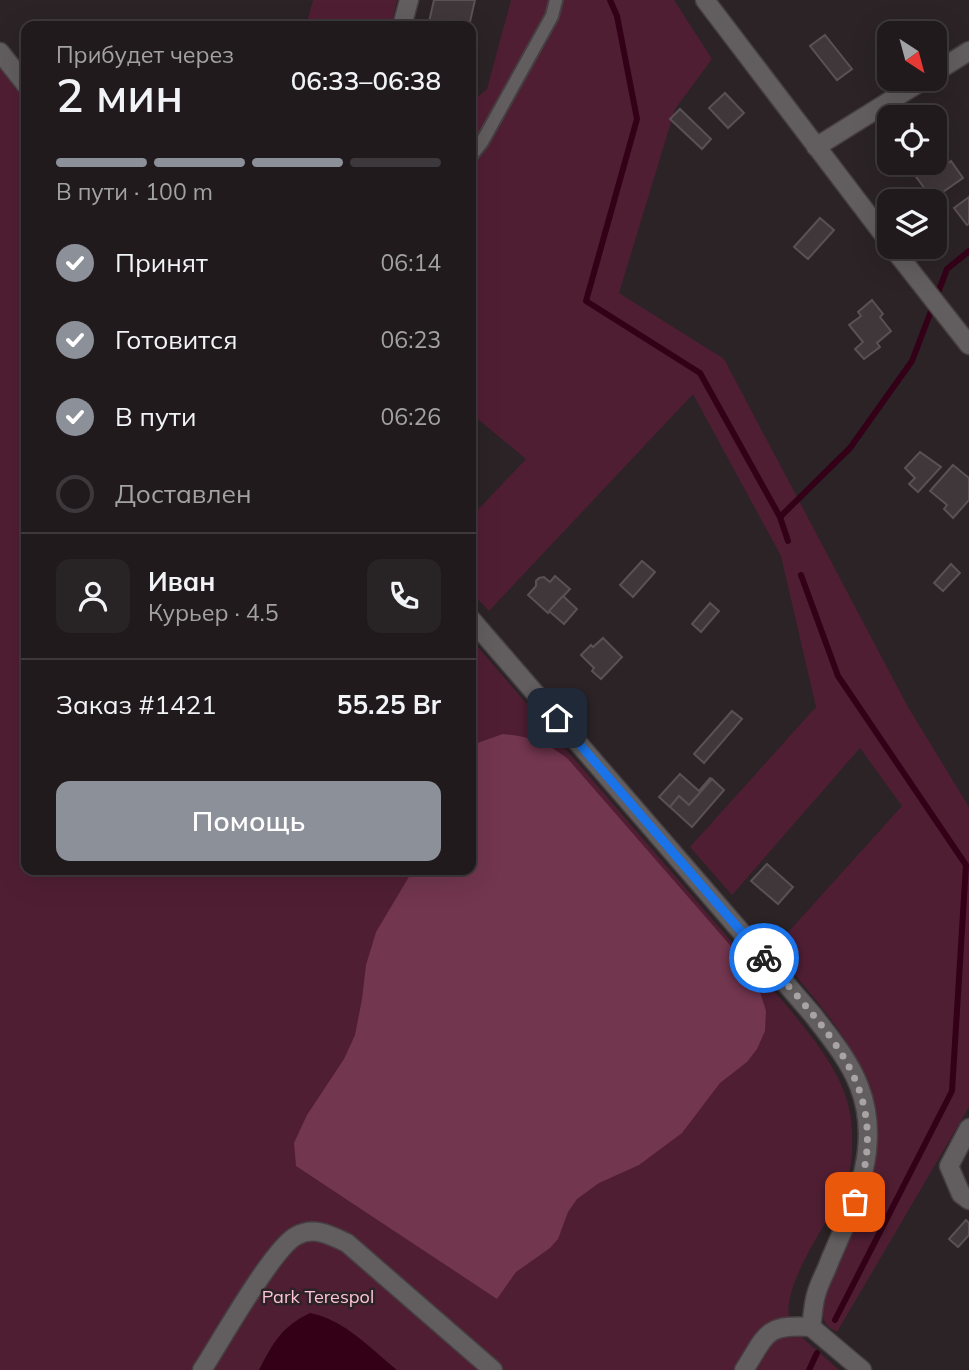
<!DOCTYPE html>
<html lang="ru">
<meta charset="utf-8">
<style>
:root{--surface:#201a1c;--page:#282325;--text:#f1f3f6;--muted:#a2a1a3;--line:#3d383b;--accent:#8c9099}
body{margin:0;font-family:Mulish,sans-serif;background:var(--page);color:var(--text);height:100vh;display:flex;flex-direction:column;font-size:26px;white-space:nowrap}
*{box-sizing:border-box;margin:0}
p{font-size:23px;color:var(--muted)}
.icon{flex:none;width:38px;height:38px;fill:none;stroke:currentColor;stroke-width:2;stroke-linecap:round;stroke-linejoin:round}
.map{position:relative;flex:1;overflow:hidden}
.sheet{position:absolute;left:21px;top:21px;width:455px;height:854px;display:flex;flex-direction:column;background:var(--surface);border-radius:14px;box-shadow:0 7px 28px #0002,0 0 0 2px var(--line)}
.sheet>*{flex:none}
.needle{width:46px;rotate:144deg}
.buttons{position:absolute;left:877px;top:21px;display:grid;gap:14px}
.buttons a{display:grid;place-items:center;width:70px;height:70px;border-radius:14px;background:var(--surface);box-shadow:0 7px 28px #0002,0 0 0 2px var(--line);font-size:35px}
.pin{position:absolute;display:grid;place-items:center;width:60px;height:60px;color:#fff;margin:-30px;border-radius:14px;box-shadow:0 4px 10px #0006}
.courier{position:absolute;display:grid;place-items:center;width:70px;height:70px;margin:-35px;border:5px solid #1a73e8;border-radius:50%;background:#fff;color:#222;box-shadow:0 2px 9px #0007}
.headline em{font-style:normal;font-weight:600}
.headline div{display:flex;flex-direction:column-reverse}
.headline{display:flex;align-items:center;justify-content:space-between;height:119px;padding:0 35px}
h1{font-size:46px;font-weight:600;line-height:52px}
.bar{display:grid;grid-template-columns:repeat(4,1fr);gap:10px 7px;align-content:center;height:84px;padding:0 35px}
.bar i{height:9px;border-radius:5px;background:var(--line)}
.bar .selected{background:var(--accent)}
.bar p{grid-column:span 4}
.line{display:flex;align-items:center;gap:18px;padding:0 35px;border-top:2px solid var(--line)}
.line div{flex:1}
.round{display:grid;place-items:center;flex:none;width:74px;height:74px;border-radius:14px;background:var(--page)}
ol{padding:0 35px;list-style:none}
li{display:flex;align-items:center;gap:21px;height:77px}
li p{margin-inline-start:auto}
li .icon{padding:7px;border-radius:50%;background:var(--accent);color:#fff;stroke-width:4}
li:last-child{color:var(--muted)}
li i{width:38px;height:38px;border:4px solid var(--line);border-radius:50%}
.action{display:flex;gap:14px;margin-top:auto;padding:14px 35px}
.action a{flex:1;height:80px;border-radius:14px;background:var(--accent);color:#fff;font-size:28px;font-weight:600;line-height:80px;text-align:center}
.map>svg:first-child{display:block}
</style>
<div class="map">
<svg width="969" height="1370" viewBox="0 0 969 1370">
<rect width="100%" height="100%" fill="#2b2326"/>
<g fill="#501e33">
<path d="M313,0H397L391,26H306Z"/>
<path d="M511,0H674L712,59L675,109L619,293L724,359L908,707L969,807V1107L837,1332C830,1328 825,1326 823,1317C818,1298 858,1221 867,1198C872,1187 873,1174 875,1162C889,1073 825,1012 773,949L902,806L860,748L732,895L690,847L816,707L781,556L693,394L489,611L471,592V517L526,459L474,416L471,419V102L487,89Z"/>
<path d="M0,68L26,101V870H471V639L792,1012C817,1043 845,1077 851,1118C853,1137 853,1163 847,1181C834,1217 773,1292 792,1326C797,1335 830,1361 839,1370H0Z"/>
</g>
<path fill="#72364e" d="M503,734C531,737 546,742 568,759L729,944L760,992L766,1011L765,1031L757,1049L747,1062L720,1083L682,1133L639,1165L599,1183L577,1199L568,1212L558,1239L550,1248L516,1272L497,1299L296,1166L294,1143L307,1115L344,1059L355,1035L362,999L366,965L376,932L413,870H471V748L480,742Z"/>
<path fill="#330018" d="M310,1313C345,1320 370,1348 397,1370H259C273,1343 281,1327 310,1313Z"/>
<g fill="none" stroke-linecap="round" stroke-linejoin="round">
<g stroke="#330018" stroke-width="6">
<path d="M610,0L617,16L637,119L586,301L700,373L780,517L788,541"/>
<path d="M780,517L850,448L912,361L947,269L969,251"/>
<path d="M801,575L838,676L966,865L952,1091L835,1320"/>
<path d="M809,1370L817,1353"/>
</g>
</g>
<g fill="#3f3739" stroke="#5a5154" stroke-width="2">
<path d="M434,0H475L469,26H428Z"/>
<path d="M825,35L852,69L837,80L810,46Z"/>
<path d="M725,93L744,113L728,128L709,108Z"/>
<path d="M680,109L711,139L702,149L670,119Z"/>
<path d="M935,151L946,165L951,161L963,178L930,201H910L925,189L911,170L915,167V163H934Z"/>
<path d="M969,197V224L967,225L954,208Z"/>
<path d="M820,218L834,230L808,259L794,247Z"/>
<path d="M872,300L883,314L880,317L891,331L877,343L880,347L864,359L855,349L863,342L849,325L861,316L858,312Z"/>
<path d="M920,452L941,467L918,492L909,484L915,478L905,468Z"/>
<path d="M953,465L969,478V500L953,518L944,509L947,505L930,491Z"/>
<path d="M642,561L655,572L633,597L620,585Z"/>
<path d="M951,564L960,573L943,591L934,583Z"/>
<path d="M555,576L570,589L548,613L528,595L536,586V581L539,578L544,577L550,582Z"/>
<path d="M563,596L577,609L564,624L549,611Z"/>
<path d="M710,603L719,611L701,632L692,624Z"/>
<path d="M603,638L622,657L601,679L592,671L594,668L581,655L591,645L593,647Z"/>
<path d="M732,711L742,719L704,763L694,754Z"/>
<path d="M680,774L699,791L710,778L712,779L689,805L679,796L670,807L659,797Z"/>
<path d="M712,779L724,790L692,827L670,807L679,796L689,805Z"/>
<path d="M767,864L793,887L778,904L751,881Z"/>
<path d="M966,1220L969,1223V1235L958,1247L949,1239Z"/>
</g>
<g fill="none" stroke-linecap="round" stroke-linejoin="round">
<g stroke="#463f41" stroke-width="16">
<path id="lane" d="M471,156L482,142L552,16L556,0"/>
</g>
<g stroke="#463f41" stroke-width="21">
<g id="street">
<path d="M705,0L889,242"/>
<path d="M402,26L409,0"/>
<path d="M0,52L26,85"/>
<path d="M934,73L969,51"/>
<path d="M816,147L925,79"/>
<path d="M892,247L969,345"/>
<path d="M471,619L813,1015C830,1037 849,1060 859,1086C883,1147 854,1205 830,1260C826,1272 819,1283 816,1295C813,1305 813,1316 811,1327"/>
<path d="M969,1128L949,1166L961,1194L969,1200"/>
<path d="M811,1327L862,1370"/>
<path d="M202,1370C219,1344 273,1248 296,1236C314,1226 330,1235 347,1243L493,1370"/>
<path d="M744,1370C767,1334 765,1324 811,1327"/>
</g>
</g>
<use href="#lane" stroke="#625d5e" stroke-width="12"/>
<use href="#street" stroke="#625d5e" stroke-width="18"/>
</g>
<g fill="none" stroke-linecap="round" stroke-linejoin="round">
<path stroke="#a9a3a5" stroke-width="7" stroke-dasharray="0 12.6" d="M764,958C831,1036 895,1092 855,1202"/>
<path stroke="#1a73e8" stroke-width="9" d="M557,718L764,958"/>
</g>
<g text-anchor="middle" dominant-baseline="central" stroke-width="5" stroke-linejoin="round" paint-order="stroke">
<g font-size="18" fill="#fdc3d6" stroke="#2b2326">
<text x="318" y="1296">Park Terespol</text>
</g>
</g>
</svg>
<div class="buttons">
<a><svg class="needle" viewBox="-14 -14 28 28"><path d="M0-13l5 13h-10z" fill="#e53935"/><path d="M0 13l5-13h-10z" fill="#a2a1a3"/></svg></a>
<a><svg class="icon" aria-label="locate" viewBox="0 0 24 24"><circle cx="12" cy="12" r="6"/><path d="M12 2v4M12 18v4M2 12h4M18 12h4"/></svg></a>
<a><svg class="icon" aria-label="layers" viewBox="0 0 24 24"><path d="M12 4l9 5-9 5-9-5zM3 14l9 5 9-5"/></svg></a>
</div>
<div class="pin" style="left:855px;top:1202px;background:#ea580c"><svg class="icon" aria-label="bag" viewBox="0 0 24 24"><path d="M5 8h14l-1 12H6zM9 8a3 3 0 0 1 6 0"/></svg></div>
<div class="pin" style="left:557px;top:718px;background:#1f2937"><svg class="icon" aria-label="home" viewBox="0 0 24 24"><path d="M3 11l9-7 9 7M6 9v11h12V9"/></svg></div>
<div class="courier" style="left:764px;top:958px"><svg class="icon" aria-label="bike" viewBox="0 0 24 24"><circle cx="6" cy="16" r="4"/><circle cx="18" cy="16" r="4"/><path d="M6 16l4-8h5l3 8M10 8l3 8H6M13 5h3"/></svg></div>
<section class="sheet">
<div class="headline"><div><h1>2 мин</h1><p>Прибудет через</p></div><em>06:33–06:38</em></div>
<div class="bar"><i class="selected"></i><i class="selected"></i><i class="selected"></i><i></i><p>В пути · 100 m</p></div>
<ol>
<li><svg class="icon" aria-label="check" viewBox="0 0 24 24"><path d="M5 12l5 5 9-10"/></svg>Принят<p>06:14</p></li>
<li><svg class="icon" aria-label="check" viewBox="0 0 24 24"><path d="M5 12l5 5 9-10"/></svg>Готовится<p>06:23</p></li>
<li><svg class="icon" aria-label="check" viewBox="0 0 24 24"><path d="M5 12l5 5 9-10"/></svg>В пути<p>06:26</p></li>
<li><i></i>Доставлен</li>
</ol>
<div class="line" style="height:126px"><a class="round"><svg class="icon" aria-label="person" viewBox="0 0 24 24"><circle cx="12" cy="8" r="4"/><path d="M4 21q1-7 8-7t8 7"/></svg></a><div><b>Иван</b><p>Курьер · 4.5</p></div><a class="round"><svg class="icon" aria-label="phone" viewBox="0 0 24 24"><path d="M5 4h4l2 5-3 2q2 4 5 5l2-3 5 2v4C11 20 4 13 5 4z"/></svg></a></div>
<div class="line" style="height:91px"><div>Заказ #1421</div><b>55.25 Br</b></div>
<div class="action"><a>Помощь</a></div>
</section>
</div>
